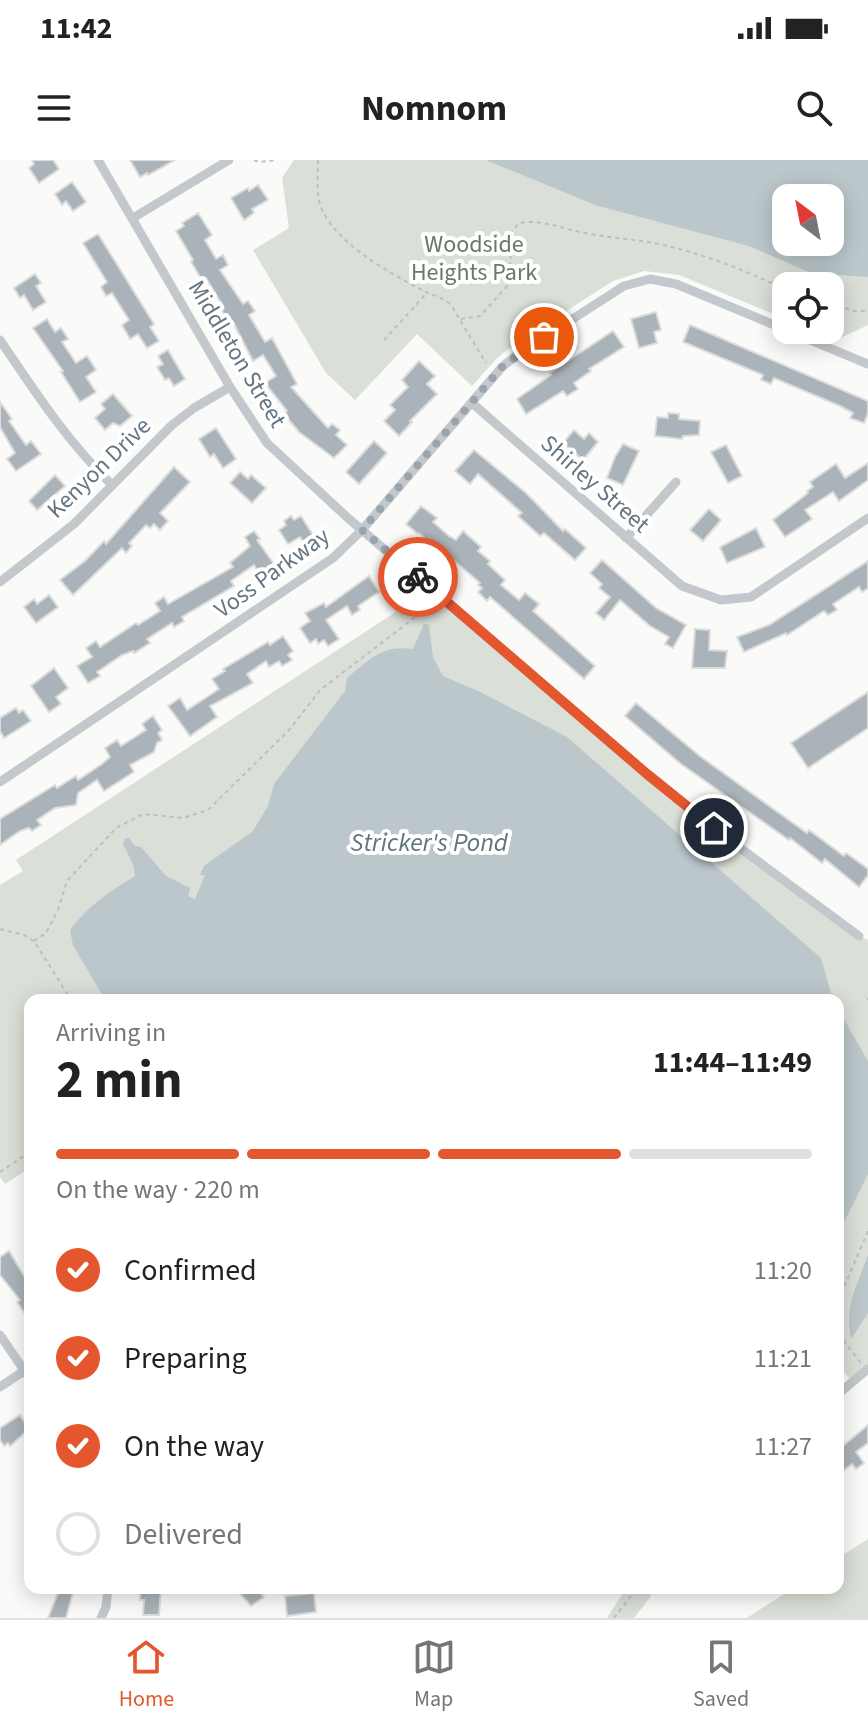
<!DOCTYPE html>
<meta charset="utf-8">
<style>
:root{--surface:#fff;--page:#f6f6f6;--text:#222;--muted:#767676;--line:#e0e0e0;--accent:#e4572e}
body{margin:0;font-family:"Source Sans 3",sans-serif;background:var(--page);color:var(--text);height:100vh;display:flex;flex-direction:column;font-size:30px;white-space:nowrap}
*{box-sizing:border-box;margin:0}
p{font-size:26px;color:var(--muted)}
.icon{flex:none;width:44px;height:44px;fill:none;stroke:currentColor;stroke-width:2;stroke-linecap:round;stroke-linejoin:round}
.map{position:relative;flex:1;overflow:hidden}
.drawer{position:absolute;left:24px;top:834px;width:820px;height:600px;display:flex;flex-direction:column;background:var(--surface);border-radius:16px;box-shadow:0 4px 20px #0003}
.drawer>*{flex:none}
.needle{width:52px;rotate:328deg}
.controls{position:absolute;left:772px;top:24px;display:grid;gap:16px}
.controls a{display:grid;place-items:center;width:72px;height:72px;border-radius:16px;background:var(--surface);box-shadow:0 4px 20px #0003;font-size:40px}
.pin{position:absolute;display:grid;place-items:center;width:68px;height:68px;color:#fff;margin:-34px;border:4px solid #fff;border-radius:50%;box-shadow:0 2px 8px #0007}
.courier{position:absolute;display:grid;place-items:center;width:80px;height:80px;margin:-40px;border:6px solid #e4572e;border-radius:50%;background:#fff;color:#222;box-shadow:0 2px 10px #0007}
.summary em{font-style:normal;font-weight:700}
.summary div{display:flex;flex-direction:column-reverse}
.summary{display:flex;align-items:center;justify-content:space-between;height:136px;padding:0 32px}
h1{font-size:52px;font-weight:700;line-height:60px}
.bar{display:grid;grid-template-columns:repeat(4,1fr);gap:12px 8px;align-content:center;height:96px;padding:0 32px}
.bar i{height:10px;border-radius:6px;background:var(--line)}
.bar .on{background:var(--accent)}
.bar p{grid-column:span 4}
ol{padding:0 32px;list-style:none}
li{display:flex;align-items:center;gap:24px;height:88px}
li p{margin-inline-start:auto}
li .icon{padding:8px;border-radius:50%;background:var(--accent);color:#fff;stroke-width:4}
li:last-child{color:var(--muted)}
li i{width:44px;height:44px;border:4px solid var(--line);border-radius:50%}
.status{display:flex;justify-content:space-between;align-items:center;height:56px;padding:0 40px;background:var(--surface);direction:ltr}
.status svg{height:22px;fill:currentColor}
header{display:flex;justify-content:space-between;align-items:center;height:104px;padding:0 32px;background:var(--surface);font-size:36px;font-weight:700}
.dock{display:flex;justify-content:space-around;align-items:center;height:112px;border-top:2px solid var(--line);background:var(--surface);font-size:22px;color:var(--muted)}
.dock a{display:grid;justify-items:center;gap:4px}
.dock .on{color:var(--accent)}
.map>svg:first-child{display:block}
</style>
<div class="status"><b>11:42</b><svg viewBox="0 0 49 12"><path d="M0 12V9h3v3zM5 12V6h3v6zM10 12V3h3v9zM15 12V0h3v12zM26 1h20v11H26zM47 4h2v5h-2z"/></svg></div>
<header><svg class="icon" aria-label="menu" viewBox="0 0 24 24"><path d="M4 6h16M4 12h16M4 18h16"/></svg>Nomnom<svg class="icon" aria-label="search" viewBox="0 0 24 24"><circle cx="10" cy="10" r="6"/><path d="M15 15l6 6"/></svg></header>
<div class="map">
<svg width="868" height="1458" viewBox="0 0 868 1458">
<rect width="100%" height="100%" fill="#fafaf8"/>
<g fill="#dadfd7" fill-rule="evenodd">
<path d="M294,0H868V165L836,180L812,170H830V126H786V159L679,115L644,111L613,121L515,184L498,197L472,226L417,174L355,240L326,213L253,90L289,68L282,18ZM786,38H830V82H786Z"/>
<path d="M431,429L647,614L859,776L868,780V1209L853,1222L838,1206V840H30V1008L5,1024L0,1017V725L23,711L16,700Z"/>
<path d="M868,1379V1458H747L793,1428H838V1398Z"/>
<path d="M626,1428H650L651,1436L634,1458H607Z"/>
</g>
<g fill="#bbc7cb" fill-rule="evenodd">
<path d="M486,0H868V117L811,113L749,86L595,45ZM786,38H830V82H786Z"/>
<path d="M424,464L429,465L433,497L443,516L480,532L567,577L821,798L833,840H105L73,785L70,770C88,746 109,732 135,716L133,704L123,684L125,678H129L135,686L141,687L166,716L190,728L188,736L195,739L205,715H200L204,706L253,671L268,646L274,624L345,531L347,518C370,499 382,485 413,489Z"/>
<path d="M838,849L868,901V1014L838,1074Z"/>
<path d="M868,1095V1153L851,1179C844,1145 857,1126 868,1095Z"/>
</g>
<g fill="#aab3b9" stroke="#dcdcda" stroke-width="2">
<path d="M32,0H53L59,9L39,23L29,8L34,4Z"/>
<path d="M130,0H175L148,15L147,13L140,17Z"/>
<path d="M72,22L86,42L73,51L66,41L62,45L55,34Z"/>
<path d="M258,25L268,40L252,49L254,53L244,60L231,38L248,28L249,31Z"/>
<path d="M198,53L212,75L205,80L216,99L223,95L228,105L220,110L243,144L248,141L255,151L249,155L265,182L272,178L297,224L291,227L328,268L332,264L340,270L336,275L347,285L334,298L299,272L284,254L287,251L265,223L276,216L263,195L253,201L234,164L232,166L218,145L221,143L206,118L202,120L191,102L193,100L176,71L184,66L182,63Z"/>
<path d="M98,74L154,164L150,167L159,181L147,188L138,174L130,179L122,165L129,160L112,133L106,136L101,127L107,122L83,83Z"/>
<path d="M35,114L41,123L36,126L46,142L33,150L24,135L20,138L14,128Z"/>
<path d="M656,152L661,170L654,172L657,183L639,188L631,159Z"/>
<path d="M47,159L55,172L61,168L68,179L62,182L76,203L87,196L96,210L86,217L96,232L80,242L61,212L63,211L33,168Z"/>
<path d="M690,165L868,241V253L864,263L850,258L853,253L840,246L774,218L771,224L761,220L763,215L683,182Z"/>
<path d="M613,171L624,187L589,209L591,211L574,223L578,229L567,236L563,231L526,254L517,239L551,215L550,213Z"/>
<path d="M168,190L185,219L174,226L169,218L165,220L157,207L163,204L158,196Z"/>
<path d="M419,201L435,216L427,224L437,234L410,261L412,262L399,276L384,261L395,250L390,245L408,227L402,220Z"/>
<path d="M113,234L132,256L120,266L113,263L105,270L95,258L105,249L101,244Z"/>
<path d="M0,242L12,259L9,261L26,285L31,281L41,294L16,311L7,299L15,293L0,267Z"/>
<path d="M668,253L679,254V259L700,261L699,275L683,276L682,279L655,276L657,257L668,258Z"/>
<path d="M216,268L236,299L223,308L214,294L210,297L199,279Z"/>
<path d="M574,270L584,279L589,273L598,282L583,300L563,283Z"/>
<path d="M374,281L387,293L359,324L346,312Z"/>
<path d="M623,284L639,291L623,325L607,318L615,297Z"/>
<path d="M726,285L742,316L728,323L711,292Z"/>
<path d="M474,290L526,333L563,371L565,369L586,388L575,400L544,373L540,376L518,356L522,353L478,314L470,324L455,311Z"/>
<path d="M868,303V320L839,341L833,332L805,350L812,359L785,377L773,360L808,333L807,331L813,327L810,322L836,304L845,318Z"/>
<path d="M174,307L190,322L160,353L168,361L160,370L154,364L150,368L146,365L129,383L132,386L126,393L122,388L73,435L60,420L85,401L104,381L106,384Z"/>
<path d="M240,312L248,319L251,315L266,328L252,343L230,323Z"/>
<path d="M55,315L65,326L37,350L29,341Z"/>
<path d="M421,346L437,358L433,362L449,376L456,380L463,371L481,387L478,391L490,401L488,404L505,420L501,425L519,440L525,433L539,444L533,451L595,506L584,519L490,437L487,441L478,432L482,428L478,425L480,423L458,404L451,398L449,401L419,373L418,374L406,364Z"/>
<path d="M709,349L721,360L703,381L690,370Z"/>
<path d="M291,356L294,360L301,356L313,375L303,382L300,377L288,384L279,370L286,365L284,361Z"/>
<path d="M756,368L765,387L727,403L720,387Z"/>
<path d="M254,371L260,379L257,380L274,404L259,414L254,405L231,421L234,426L182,457L184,461L174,467L172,463L147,479L150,483L134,493L133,491L122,495L97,512L100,516L88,523L77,506L92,497L86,488L96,481L100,487L136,463L138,465L160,451L155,443L164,437L168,444L233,407L230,403L250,386L245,377Z"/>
<path d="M602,400L656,448L686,465L673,488L665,484L669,477L650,466L620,440L604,460L596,453L610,437L599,428L602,424L590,413Z"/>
<path d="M868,401V428L862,432L859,427L833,444L837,450L828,455L824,451L787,475L786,473L744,492L737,477L769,465Z"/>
<path d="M369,416L379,432L358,446L360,450L352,455L347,446L326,460L339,479L328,486L324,480L318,484L316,479L310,483L300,468L310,461L305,453L324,443L326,447Z"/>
<path d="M49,435L58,447L36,463L24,447L34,439L37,444Z"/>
<path d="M695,469L710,470L709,490L727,491L725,508H692Z"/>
<path d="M283,476L293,491L288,495L292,500L282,506L279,501L269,507L266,501L247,514L253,523L210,546L217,557L190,576L168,546L180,538L187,550L219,529L212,519L225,511L223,509L268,482L270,485Z"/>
<path d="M54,508L68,528L56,537L61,544L49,552L31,526Z"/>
<path d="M868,532V568L808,608L791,583Z"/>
<path d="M636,543L701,597L807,673L809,670L844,696L846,693L868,709V715L859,727L825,699L822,703L790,678L789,680L681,604L625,556Z"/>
<path d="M16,548L19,553L23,550L31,561L4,578L0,571V558Z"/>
<path d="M153,556L162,570L158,573L162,580L157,583L154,592L130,605L134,612L104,631L97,620L78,633L76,645L55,648L37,660L41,665L32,671L29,668L20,671L0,685V659L55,625L57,628L76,616L78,620L102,604L110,597L105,588L117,580L121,586L146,570L142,564Z"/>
<path d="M9,1091L30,1126V1161L17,1142L20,1140L0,1115V1097Z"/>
<path d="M20,1255L29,1269L10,1286L8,1283L4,1286L0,1280V1268Z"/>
<path d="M868,1265V1283L856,1292L864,1303L856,1309L852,1304L838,1315V1290Z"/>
<path d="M60,1428L73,1432L66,1458H48Z"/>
<path d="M140,1428H161L159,1455H143L144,1440H140Z"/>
<path d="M235,1428H270L262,1435L264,1437L251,1446Z"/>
<path d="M314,1433L316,1452L287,1456L285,1436Z"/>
</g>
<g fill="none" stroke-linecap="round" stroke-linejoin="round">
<g stroke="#bbbfc2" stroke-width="2" stroke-dasharray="4 4" stroke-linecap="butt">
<path d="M254,0L259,2L275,0"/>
<path d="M318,0C318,15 316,29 320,44C331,81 391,114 424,131C433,136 443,137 451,145L486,203"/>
<path d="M830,143L854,151H868"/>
<path d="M461,159L480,156L509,124L512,71L519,63C543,59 562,69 585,73C610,78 634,79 659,84C704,94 745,110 786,130"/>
<path d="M384,180L426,134"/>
<path d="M0,769L24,775L34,781L71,840"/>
<path d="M34,781L46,773L58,750L67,721L116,668L143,654L183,658L208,650L291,568L320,530L431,445"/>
<path d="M868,838V840"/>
<path d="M0,1012L30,992"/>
<path d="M838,1141L868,1071"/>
<path d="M838,1149L843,1180L861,1203"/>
<path d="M614,1458L637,1428"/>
</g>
<g stroke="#c3c8cc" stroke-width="9">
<path d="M98,0L230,227L267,283L349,359L647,614L736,685L859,776"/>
<path d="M133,58L229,0"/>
<path d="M0,180C35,232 67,281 112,325"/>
<path d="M472,243L682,426L721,440L751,437L868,358"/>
<path d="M626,378L676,322"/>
<path d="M0,422L74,364L172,265L194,248L230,227"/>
<path d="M0,622L333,398L362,370L502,207L518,194L624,126L650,119L676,124L868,204"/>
<path d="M0,1175L30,1219"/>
<path d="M0,1227L24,1211"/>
<path d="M838,1234L868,1209"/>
<path d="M101,1458L106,1447L108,1428"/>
</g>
</g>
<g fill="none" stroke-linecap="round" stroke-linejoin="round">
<path stroke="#99a4ac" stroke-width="8" stroke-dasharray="0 14.4" d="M418,417L362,370L502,207L544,177"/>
<path stroke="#e4572e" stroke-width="10" d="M418,417L647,614L714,668"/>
</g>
<g text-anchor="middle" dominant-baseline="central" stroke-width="8" stroke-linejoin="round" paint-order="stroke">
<g font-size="24" fill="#687a64" stroke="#fff">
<text x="474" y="84">Woodside<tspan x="474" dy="28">Heights Park</tspan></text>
</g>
<g font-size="24" fill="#657683" stroke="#fff">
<text transform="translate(237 194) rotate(59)">Middleton Street</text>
<text transform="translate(99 308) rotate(-44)">Kenyon Drive</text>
<text transform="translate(595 324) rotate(41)">Shirley Street</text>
<text transform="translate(272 413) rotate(-36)">Voss Parkway</text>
</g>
<g font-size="26" font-style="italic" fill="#60757c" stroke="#fff">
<text x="429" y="682">Stricker's Pond</text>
</g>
</g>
</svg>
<div class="controls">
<a><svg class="needle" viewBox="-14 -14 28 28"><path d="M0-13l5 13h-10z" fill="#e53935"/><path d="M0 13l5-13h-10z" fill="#767676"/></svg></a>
<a><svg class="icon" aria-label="locate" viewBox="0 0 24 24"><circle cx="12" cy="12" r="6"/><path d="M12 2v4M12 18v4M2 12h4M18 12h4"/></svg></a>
</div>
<div class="pin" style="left:544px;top:177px;background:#ea580c"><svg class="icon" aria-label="bag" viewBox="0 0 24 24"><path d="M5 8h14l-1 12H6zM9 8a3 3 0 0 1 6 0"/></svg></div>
<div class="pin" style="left:714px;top:668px;background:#1f2937"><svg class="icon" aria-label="home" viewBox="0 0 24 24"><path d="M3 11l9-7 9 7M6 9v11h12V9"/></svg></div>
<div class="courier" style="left:418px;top:417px"><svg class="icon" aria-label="bike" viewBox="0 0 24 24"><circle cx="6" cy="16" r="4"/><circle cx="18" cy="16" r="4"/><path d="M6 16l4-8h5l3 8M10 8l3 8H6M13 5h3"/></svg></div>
<section class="drawer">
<div class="summary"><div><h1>2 min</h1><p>Arriving in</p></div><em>11:44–11:49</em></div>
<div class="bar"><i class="on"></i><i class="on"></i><i class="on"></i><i></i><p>On the way · 220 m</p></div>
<ol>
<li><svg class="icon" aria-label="check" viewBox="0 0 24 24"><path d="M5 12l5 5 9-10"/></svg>Confirmed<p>11:20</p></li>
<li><svg class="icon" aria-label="check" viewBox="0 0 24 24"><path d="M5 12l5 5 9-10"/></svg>Preparing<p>11:21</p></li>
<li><svg class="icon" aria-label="check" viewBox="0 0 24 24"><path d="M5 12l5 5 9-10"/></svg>On the way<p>11:27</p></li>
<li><i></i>Delivered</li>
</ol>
</section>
</div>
<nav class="dock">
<a class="on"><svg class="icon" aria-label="home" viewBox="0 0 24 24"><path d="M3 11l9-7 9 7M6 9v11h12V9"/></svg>Home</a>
<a><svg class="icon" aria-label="map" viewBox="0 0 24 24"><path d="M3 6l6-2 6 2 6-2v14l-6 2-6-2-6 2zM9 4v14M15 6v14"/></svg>Map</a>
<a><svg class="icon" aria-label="saved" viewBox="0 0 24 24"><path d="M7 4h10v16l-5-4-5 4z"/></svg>Saved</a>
</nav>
